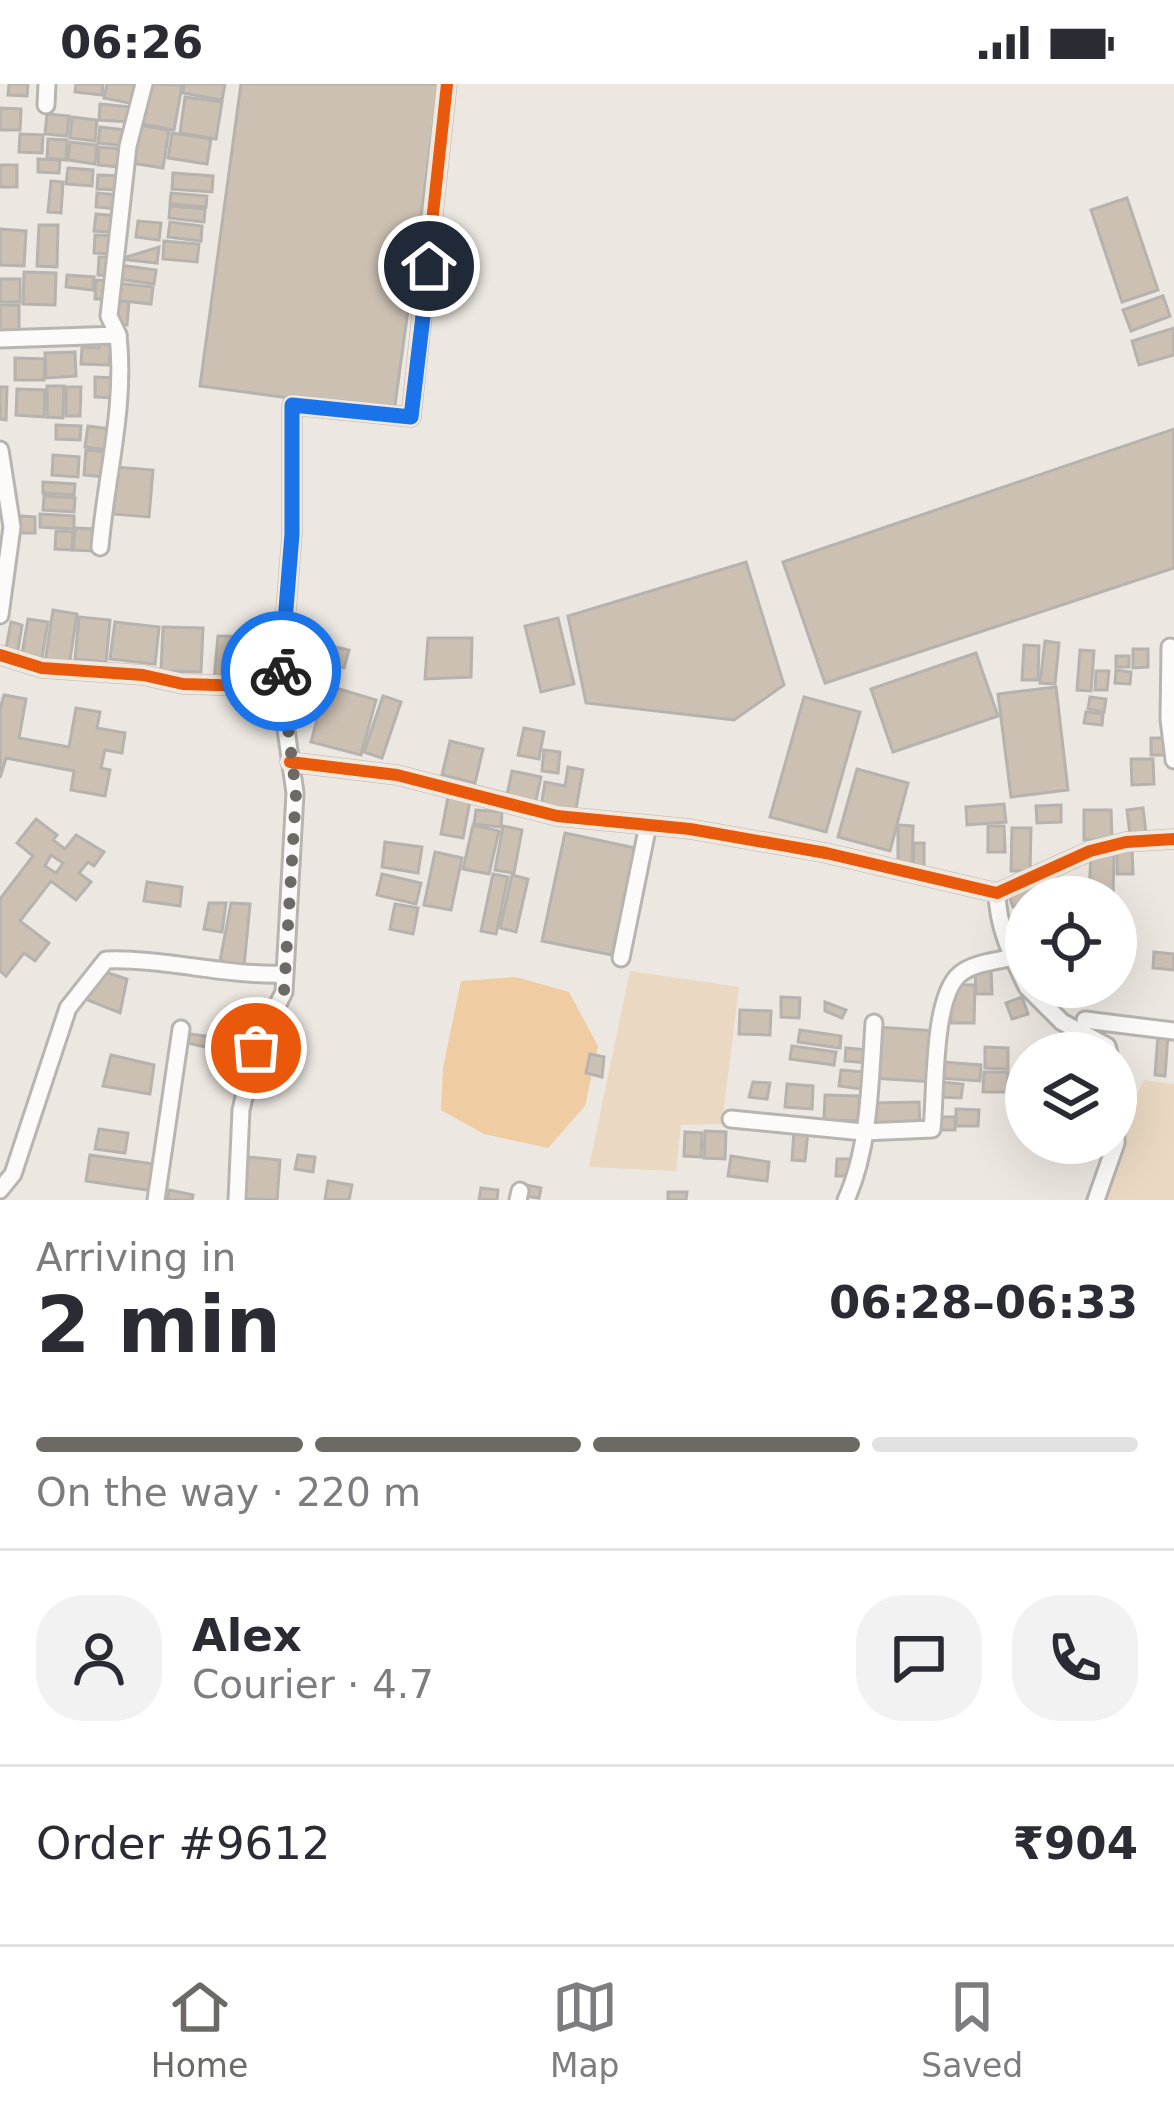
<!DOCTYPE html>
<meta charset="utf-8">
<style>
:root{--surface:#fff;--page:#f2f2f3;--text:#2b2b33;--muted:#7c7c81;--line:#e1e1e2;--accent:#6d6965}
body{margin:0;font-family:"DejaVu Sans",sans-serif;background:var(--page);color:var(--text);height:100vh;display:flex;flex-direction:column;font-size:45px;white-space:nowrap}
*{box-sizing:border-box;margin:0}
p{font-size:39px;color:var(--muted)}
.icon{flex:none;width:66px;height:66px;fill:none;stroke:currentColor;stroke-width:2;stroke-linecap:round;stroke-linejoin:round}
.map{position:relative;height:1116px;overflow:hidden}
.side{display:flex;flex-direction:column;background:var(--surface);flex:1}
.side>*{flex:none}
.buttons{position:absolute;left:1005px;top:792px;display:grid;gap:24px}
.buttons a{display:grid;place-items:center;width:132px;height:132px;border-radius:50%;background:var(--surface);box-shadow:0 12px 48px #0002;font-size:60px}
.pin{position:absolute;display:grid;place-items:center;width:102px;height:102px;color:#fff;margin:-51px;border:6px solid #fff;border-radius:50%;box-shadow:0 3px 12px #0007}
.courier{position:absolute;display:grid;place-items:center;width:120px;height:120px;margin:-60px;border:9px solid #1a73e8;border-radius:50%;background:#fff;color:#222;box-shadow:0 3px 15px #0007}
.headline em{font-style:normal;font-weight:700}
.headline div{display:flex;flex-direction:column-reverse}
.headline{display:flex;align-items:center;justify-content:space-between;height:204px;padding:0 36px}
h1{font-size:78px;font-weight:700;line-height:90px}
.bar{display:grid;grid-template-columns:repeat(4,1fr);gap:18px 12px;align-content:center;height:144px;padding:0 36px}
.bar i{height:15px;border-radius:9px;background:var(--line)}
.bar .on{background:var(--accent)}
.bar p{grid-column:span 4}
.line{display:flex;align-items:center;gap:30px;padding:0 36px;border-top:3px solid var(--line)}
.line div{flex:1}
.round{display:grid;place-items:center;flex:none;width:126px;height:126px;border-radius:48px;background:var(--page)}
.status{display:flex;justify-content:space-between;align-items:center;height:84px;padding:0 60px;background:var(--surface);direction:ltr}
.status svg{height:33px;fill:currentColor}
.menu{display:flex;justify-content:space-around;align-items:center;height:168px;border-top:3px solid var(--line);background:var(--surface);font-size:33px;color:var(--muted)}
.menu a{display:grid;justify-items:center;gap:6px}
.menu .on{color:var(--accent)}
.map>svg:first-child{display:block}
</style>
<div class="status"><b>06:26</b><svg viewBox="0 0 49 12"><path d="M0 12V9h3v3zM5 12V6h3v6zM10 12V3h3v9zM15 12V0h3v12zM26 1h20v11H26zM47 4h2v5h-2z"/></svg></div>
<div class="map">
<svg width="1174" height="1116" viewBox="0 0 1174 1116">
<rect width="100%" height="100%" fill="#ece7e1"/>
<g fill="#ead8c2">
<path d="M630,887L739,903L722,1040L681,1041L676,1087L589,1083Z"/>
<path d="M1144,996L1174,1000V1116H1084Z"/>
</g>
<path fill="#efcca1" d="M516,893L569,908L598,962L585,1022L548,1064L484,1050L441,1026L443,984L461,897Z"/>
<g fill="#ccc0b3" stroke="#b6b2ae" stroke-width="3" fill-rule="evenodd">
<path d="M9,0H28L27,12L8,11Z"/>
<path d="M76,0H103L102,11L75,8Z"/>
<path d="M107,0H139L135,20L104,14Z"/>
<path d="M146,0L182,1L174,46L138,39Z"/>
<path d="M184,0H225L222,16L183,9Z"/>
<path d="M241,0H439L394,328L200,302Z"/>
<path d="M185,13L222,18L216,55L180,49Z"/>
<path d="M100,20L132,23L131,38L99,36Z"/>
<path d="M0,24L21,25L20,46H0Z"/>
<path d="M47,30L69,32L67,52L45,50Z"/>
<path d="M72,33L97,36L95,57L70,54Z"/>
<path d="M138,41L169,46L163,84L131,79Z"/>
<path d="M100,43L126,46L124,62L98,59Z"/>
<path d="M172,49L211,55L207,80L168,74Z"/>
<path d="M20,50L43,51L42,69L19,68Z"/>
<path d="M48,55L67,56L66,76L47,74Z"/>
<path d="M70,58L97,61L95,80L68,76Z"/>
<path d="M99,63L122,65L120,83L98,81Z"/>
<path d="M38,75L60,76L59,89L38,88Z"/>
<rect x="0" y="81" width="17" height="22"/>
<path d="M68,84L93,86L92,102L66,100Z"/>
<path d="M173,89L213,92L212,108L172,105Z"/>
<path d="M98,91L121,92L120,106L97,105Z"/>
<path d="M51,97L63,98L61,129L48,128Z"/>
<path d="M97,109L120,111L119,125L96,123Z"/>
<path d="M171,109L207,112L206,123L170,120Z"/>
<path d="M1127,114L1158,206L1122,218L1091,126Z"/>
<path d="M170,122L205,125L204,138L169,134Z"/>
<path d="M96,130L121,132L120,149L94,147Z"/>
<path d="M138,137L161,139L159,156L136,153Z"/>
<path d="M170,138L202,142L201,157L168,153Z"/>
<path d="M39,141H58L57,183L37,182Z"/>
<path d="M0,145L26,147L24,182L0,181Z"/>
<path d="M95,151L116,152L115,170L94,169Z"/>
<path d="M164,157L199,160L197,178L163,175Z"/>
<path d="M159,163L157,179L120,175Z"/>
<path d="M99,173H113L112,192L98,191Z"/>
<path d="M119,181L156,186L154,200L117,195Z"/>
<path d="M24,188L56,189L55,221L23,220Z"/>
<path d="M67,191L94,193L93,206L66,203Z"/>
<rect x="0" y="195" width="20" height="23"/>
<path d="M96,196L111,197L110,215H95Z"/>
<path d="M116,199L153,203L151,220L114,216Z"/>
<path d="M1163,212L1170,232L1131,247L1123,226Z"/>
<path d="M116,217L129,218L127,241L115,240Z"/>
<rect x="0" y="221" width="19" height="30"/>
<path d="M1174,244V271L1139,281L1132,257Z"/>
<path d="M99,259L111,260L109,281L81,280L82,263L99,264Z"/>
<path d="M75,268L76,292L46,294L45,269Z"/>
<path d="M15,274L45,275L44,296H15Z"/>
<path d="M95,293L116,294V314L95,313Z"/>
<path d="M47,302H64L63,334L47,333Z"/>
<path d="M0,303H7L6,336L0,335Z"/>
<path d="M66,303H81L80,332H66Z"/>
<path d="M17,305L45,306L44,333L16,331Z"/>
<path d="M56,341L81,342L80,356L56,355Z"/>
<path d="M88,342L111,345L108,366L85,363Z"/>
<path d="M1174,345V484L825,599L783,478Z"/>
<path d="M86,366L107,368L105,393L84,391Z"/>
<path d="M53,371L79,373L78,393L52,391Z"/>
<path d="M116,383L153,386L149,433L112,430Z"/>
<path d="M43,398L75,400L74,411L43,409Z"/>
<path d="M44,412L75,414L74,428L43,426Z"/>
<path d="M40,430L74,432V445L40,443Z"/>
<path d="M20,432L35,433V449H19Z"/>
<path d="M75,444L95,445L94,467L73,466Z"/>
<path d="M56,447L73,448L72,466L55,465Z"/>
<path d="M746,478L784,601L734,636L586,619L568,532Z"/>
<path d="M53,526L77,530L69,582L45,578Z"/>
<path d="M79,533L110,536L106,578L75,575Z"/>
<path d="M558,534L574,600L541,608L525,542Z"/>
<path d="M28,535L48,538L41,579L21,576Z"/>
<path d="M11,538L22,541L17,572L5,570Z"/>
<path d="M115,538L159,543L155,580L110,575Z"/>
<path d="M163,543L203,544L201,588L161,587Z"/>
<path d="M218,552L272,553L275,558L271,573L266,576L257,599L214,596Z"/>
<path d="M428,554H472L471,593L425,595Z"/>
<path d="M1045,557L1059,559L1055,600L1040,599Z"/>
<path d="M327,561L349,566L344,584L322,579Z"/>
<path d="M1024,561L1039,562L1038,596H1022Z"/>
<path d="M1133,565H1148V583L1133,584Z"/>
<path d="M1080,566L1094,567L1091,607L1077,606Z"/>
<path d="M976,569L998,632L893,668L871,605Z"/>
<rect x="1116" y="572" width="13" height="11"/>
<path d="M1116,586L1131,588L1130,600L1115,599Z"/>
<path d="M1096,587H1109L1107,606H1095Z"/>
<path d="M326,601L376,616L361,671L311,658Z"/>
<path d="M1056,603L1068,706L1011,713L998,610Z"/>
<path d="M4,611L26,615L19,654L69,663L76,624L100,628L97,644L125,649L122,669L105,666L101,684L110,686L105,712L71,706L74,687L6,674L0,694V625Z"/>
<path d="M383,612L401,618L382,674L364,668Z"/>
<path d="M804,613L860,628L826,748L770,733Z"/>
<path d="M1090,613L1106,615L1104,628L1088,625Z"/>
<path d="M1086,628L1103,630L1102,641L1084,639Z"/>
<path d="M524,644L544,648L539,675L518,671Z"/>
<rect x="1151" y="654" width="18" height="17"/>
<path d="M450,657L483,665L475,699L442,691Z"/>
<path d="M544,666L560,668L558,689L542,687Z"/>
<path d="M1131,675H1153L1154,700L1132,701Z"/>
<path d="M568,683L583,686L575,730L541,723L545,698L565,702Z"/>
<path d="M857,685L908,699L890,767L838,753Z"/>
<path d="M512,687L541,693L535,721L506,716Z"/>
<path d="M448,713L470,717L463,754L441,750Z"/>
<path d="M1004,720L1006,738L967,741L966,723Z"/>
<path d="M1061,721V738L1037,739L1036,722Z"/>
<path d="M1143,724L1146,749L1130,751L1127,726Z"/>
<path d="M476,726L502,728L501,743L474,740Z"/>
<path d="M1084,726H1111L1112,755L1084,756Z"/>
<path d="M36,735L57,751L53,756L65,765L76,751L104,768L94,782L88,778L79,789L91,798L76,816L51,797L20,837L49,859L35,877L24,869L6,892L0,887V815L33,772L17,759ZM51,771L63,779L56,789L45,782Z"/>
<path d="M473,741L499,747L489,790L463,785Z"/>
<path d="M898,741L913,742L912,785H898Z"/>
<path d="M503,742L522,746L514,789L495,786Z"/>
<path d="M988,742H1004L1005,768H988Z"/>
<path d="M1012,744H1031L1030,787H1011Z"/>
<path d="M565,749L635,764L612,871L542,857Z"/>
<path d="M385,758L422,763L418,789L382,783Z"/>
<path d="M914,759H924V784L913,783Z"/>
<path d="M1132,763L1133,790H1117V764Z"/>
<path d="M1091,767L1114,768L1113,813H1089Z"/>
<path d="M435,768L462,774L451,826L424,821Z"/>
<path d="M382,790L421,799L416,820L377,811Z"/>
<path d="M493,790L508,793L496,850L481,847Z"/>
<path d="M1057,790L1061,805L1039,811L1035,796Z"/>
<path d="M512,791L528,795L516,848L500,844Z"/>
<path d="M147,798L182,803L180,822L144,817Z"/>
<path d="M1032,798L1037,813H1026V819L1013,823L1007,806Z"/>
<path d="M209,819H226L222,848L204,845Z"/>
<path d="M231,819L250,820L244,883L220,877Z"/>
<path d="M395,820L418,824L413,850L390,845Z"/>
<path d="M1154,868L1174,870V886L1153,884Z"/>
<path d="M991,885L992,910H976L975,886Z"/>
<path d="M102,887L127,895L120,929L83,914Z"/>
<path d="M951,901H975L974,939H951Z"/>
<path d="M781,913L800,914L799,934L781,933Z"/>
<path d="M1022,913L1028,930L1012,935L1006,919Z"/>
<path d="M825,918L846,926L842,934L825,927Z"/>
<path d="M740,926L771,927L770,951L739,950Z"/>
<path d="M876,943L937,947L934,998L873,994Z"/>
<path d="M800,946L841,952L840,964L798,958Z"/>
<path d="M190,950L213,953L210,964L188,959Z"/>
<path d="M1158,951H1168L1165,992L1155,991Z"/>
<path d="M792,962L836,968L834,981L790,975Z"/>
<path d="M985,963L1008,964V985L985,984Z"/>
<path d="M846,964L869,966L867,979L845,977Z"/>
<path d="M590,970L604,973L602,993L586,989Z"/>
<path d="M111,971L154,981L150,1010L103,1002Z"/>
<path d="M942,978L981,981L980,997L941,994Z"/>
<path d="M841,986L865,988L863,1005L839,1002Z"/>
<path d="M984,988H1008L1007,1008H983Z"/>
<path d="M753,998L770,999L767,1015L749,1013Z"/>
<path d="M940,998L963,1000L961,1014L939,1013Z"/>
<path d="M787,1000L813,1002L812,1025L785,1023Z"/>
<path d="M825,1011L859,1012V1037L824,1036Z"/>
<path d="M919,1018L920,1043L871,1044V1019Z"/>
<path d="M956,1025L979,1026L978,1042H956Z"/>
<rect x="936" y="1033" width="19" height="13"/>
<path d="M99,1045L128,1049L125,1069L95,1065Z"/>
<path d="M794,1046L808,1047L805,1077L792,1076Z"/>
<path d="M705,1047L726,1048L725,1075L704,1074Z"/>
<path d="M685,1048L702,1049L701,1073L684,1072Z"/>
<path d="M1077,1059H1105L1103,1070L1076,1067Z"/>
<path d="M90,1071L154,1080V1107L86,1097Z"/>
<path d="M298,1071L315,1073L313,1088L295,1085Z"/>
<path d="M731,1072L769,1078L767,1097L728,1092Z"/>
<path d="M248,1073L280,1076L277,1116L245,1115Z"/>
<path d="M837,1075H852V1092H836Z"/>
<path d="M328,1097L352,1101L349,1116H325Z"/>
<path d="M526,1101L541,1104L539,1114L524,1112Z"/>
<path d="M481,1104L498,1106L497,1116H479Z"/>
<path d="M169,1106L193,1111L192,1116H167Z"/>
<path d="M668,1108H687L686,1116H668Z"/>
</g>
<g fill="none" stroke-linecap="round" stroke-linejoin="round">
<g stroke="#b8b4b0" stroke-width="21">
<g id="minor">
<path d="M46,21L47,0"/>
<path d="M0,255L118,251L109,232L128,62L144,0"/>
<path d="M0,366L12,443L0,531"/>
<path d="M100,463C106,392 126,323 118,251"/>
<path d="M1170,563L1169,635L1174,676"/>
<path d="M0,571L42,584L143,591L183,600L280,603L292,450V321L411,333L447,0"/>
<path d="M290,678L397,691L557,732L690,745L826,769L997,809L1090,767L1126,758L1174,755"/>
<path d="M997,809C998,844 1011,870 1026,901"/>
<path d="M621,874L648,741"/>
<path d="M1027,903L1062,938L1107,962L1109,969"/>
<path d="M1085,936L1174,947"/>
<path d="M1116,994V1058"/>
<path d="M731,1035L863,1048L932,1045C936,1008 932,913 960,890C973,879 997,877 1014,873"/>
<path d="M0,1106L13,1090L68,924L106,876C166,874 223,892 284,890"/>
<path d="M156,1116L181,945"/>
<path d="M237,1116L241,1026L256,964L284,908L295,709L280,603"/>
<path d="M518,1116L520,1107"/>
<path d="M846,1116C870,1063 870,997 874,939"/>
<path d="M1096,1116L1116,1059"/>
</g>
</g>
<use href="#minor" stroke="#fcfbfa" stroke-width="15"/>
<g stroke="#f0e8dd" stroke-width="20">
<g id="cycleway">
<path d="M0,571L42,584L143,591L183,600L280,603L292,450V321L411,333L447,0"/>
<path d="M290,678L397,691L557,732L690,745L826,769L997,809L1090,767L1126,758L1174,755"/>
</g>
</g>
<use href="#cycleway" stroke="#e8590c" stroke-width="12"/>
</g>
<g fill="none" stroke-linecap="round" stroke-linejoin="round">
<path stroke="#6d6965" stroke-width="12" stroke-dasharray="0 21.6" d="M256,964L284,908L296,709L281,587"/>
<path stroke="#1a73e8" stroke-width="15" d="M281,587L292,450V321L411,333L429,182"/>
</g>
</svg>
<div class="buttons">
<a><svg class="icon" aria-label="locate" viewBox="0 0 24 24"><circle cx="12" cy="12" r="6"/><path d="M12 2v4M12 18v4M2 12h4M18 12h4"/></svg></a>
<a><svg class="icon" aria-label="layers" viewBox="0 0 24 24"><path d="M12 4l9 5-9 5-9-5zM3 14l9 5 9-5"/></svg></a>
</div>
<div class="pin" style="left:256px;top:964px;background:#ea580c"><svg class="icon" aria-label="bag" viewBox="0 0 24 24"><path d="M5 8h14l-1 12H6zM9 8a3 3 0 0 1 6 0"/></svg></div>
<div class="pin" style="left:429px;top:182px;background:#1f2937"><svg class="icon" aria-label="home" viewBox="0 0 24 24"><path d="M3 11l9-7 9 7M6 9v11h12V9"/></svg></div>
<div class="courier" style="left:281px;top:587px"><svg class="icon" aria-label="bike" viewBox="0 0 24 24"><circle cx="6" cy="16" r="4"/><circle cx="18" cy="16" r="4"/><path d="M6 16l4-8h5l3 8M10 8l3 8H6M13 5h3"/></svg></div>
</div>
<section class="side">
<div class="headline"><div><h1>2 min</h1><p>Arriving in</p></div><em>06:28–06:33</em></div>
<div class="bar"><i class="on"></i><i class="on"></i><i class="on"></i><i></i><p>On the way · 220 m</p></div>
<div class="line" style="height:216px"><a class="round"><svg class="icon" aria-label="person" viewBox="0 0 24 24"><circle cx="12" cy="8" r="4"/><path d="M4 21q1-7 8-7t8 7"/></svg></a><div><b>Alex</b><p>Courier · 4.7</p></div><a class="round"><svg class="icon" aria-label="chat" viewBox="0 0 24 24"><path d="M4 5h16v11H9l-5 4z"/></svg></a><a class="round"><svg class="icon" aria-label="phone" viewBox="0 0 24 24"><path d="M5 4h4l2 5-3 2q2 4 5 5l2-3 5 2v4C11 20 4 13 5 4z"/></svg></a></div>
<div class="line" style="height:156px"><div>Order #9612</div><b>₹904</b></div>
</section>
<nav class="menu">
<a class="on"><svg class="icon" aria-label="home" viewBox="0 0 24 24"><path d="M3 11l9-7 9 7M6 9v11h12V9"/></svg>Home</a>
<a><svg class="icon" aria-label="map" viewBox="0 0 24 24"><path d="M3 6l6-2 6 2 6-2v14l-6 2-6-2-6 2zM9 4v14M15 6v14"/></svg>Map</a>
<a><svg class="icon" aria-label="saved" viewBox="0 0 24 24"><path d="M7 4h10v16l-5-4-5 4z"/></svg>Saved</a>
</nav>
